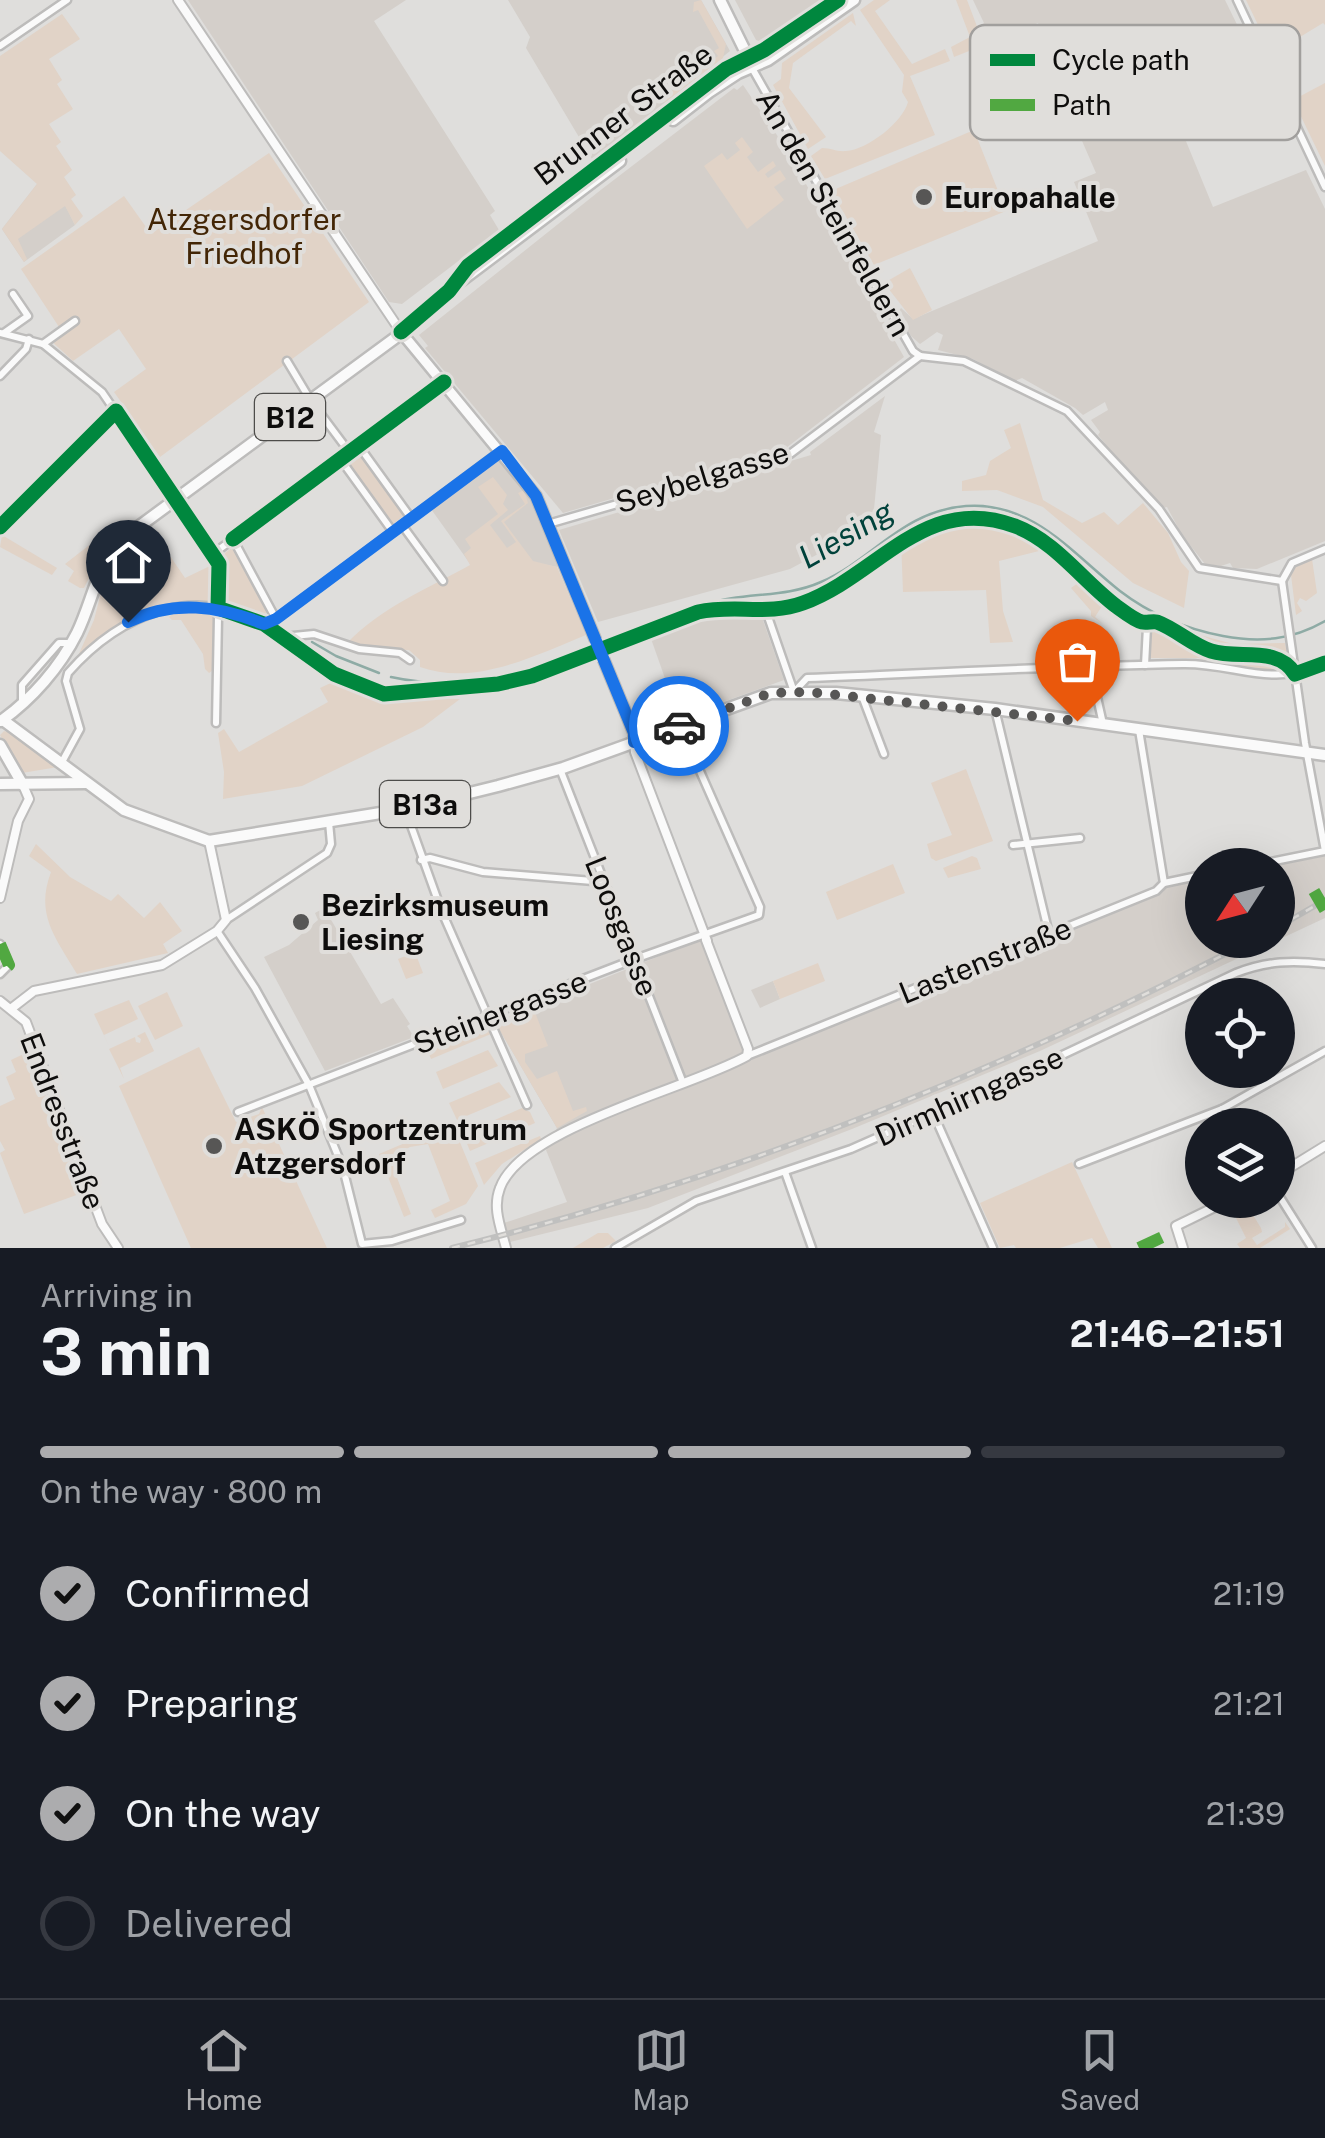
<!DOCTYPE html>
<meta charset="utf-8">
<style>
:root{--surface:#171b24;--page:#20242c;--text:#f1f3f6;--muted:#9ea1a6;--line:#363941;--accent:#acacae}
body{margin:0;font-family:"Public Sans",sans-serif;background:var(--page);color:var(--text);height:100vh;display:flex;flex-direction:column;font-size:38px;white-space:nowrap}
*{box-sizing:border-box;margin:0}
p{font-size:32px;color:var(--muted)}
.icon{flex:none;width:55px;height:55px;fill:none;stroke:currentColor;stroke-width:2;stroke-linecap:round;stroke-linejoin:round}
.map{position:relative;height:1248px;overflow:hidden}
.details{display:flex;flex-direction:column;background:var(--surface);flex:1}
.details>*{flex:none}
.needle{width:65px;rotate:234deg}
.buttons{position:absolute;left:1185px;top:848px;display:grid;gap:20px}
.buttons a{display:grid;place-items:center;width:110px;height:110px;border-radius:50%;background:var(--surface);box-shadow:0 10px 40px #0002;font-size:50px}
.pin{position:absolute;display:grid;place-items:center;width:85px;height:85px;color:#fff;margin:-102px -42px;border-radius:50% 50% 50% 0;rotate:-45deg;box-shadow:0 0 10px #0007}
.pin .icon{rotate:45deg}
.courier{position:absolute;display:grid;place-items:center;width:100px;height:100px;margin:-50px;border:8px solid #1a73e8;border-radius:50%;background:#fff;color:#222;box-shadow:0 2px 12px #0007}
.head em{font-style:normal;font-weight:700}
.head div{display:flex;flex-direction:column-reverse}
.head{display:flex;align-items:center;justify-content:space-between;height:170px;padding:0 40px}
h1{font-size:65px;font-weight:700;line-height:75px}
.bar{display:grid;grid-template-columns:repeat(4,1fr);gap:15px 10px;align-content:center;height:120px;padding:0 40px}
.bar i{height:12px;border-radius:8px;background:var(--line)}
.bar .on{background:var(--accent)}
.bar p{grid-column:span 4}
ol{padding:0 40px;list-style:none}
li{display:flex;align-items:center;gap:30px;height:110px}
li p{margin-inline-start:auto}
li .icon{padding:10px;border-radius:50%;background:var(--accent);color:#111;stroke-width:4}
li:last-child{color:var(--muted)}
li i{width:55px;height:55px;border:5px solid var(--line);border-radius:50%}
.menu{display:flex;justify-content:space-around;align-items:center;height:140px;border-top:2px solid var(--line);background:var(--surface);font-size:28px;color:var(--muted)}
.menu a{display:grid;justify-items:center;gap:5px}
.menu .on{color:var(--accent)}
.map>svg:first-child{display:block}
</style>
<div class="map">
<svg width="1325" height="1248" viewBox="0 0 1325 1248">
<rect width="100%" height="100%" fill="#dfdedc"/>
<g fill="#d4cfca">
<path d="M188,0H406L374,21L495,211L490,215L499,230L402,304L389,302Z"/>
<path d="M508,0H701L730,51L665,103L660,114L627,140L592,159L526,48L530,37Z"/>
<path d="M735,0H821L762,42L756,40Z"/>
<path d="M973,0H1225L1274,100L1259,99L1243,106L1239,101L1181,129L1213,207L1306,170L1325,209V541L1257,569L1233,568L1230,563L1221,566L1205,564L1182,535L1167,507L1159,509L1098,435L1100,432L1091,420L1108,410L1105,402L1083,415L1075,408L1022,378L1015,381L973,359L938,350L943,335L937,332L920,344L911,336L897,314L901,308L913,319L1098,241L1074,182L1096,173L1059,88L1063,85L1038,23L986,43L979,26L984,23Z"/>
<path d="M743,85L785,147L904,357L786,448L563,513L425,348L428,346L419,335L602,189L734,88L737,90Z"/>
<path d="M48,170L75,225L24,262L2,229Z"/>
<path d="M885,396L874,432L881,435L873,520L876,523L790,569L598,622L559,530L811,455L810,452Z"/>
<path d="M502,451L526,481L558,549L557,567L533,562L471,565L431,509L432,503Z"/>
<path d="M758,606L784,680L679,718L649,633L714,610Z"/>
<path d="M1320,821L1325,823V918L1278,940V865H1256L1325,851Z"/>
<path d="M1202,876V940H1277L1040,1051L852,1129L648,1208L510,1242L504,1223L567,1202L546,1150L557,1128L495,1022L707,937L737,1017L754,1053L858,1014L1166,883Z"/>
<path d="M324,908L381,1004L393,998L410,1024L407,1026L414,1037L325,1071L264,957L289,945L318,920L315,913Z"/>
<path d="M773,981L780,999L760,1008L751,990Z"/>
</g>
<g fill="#e1d3c7">
<path d="M701,0L726,44L723,58L664,103L666,95L686,81L689,71L692,75L718,56L714,51L719,48L698,10L693,12L694,2Z"/>
<path d="M874,0H890L875,11L912,64L945,49L950,61L910,76L935,135L825,179L811,156L822,148C831,148 837,152 846,151C867,150 903,122 908,102L902,92L904,75L860,10Z"/>
<path d="M956,0H967L984,45L954,57L951,47L970,37Z"/>
<path d="M1246,0H1325V25L1323,23L1272,54Z"/>
<path d="M853,13L856,26L851,21L793,63L789,88L826,137L808,149L773,85L781,79L782,63Z"/>
<path d="M62,14L80,39L49,59L62,80L57,84L73,109L49,124L61,142L56,146L72,170L64,177L76,195L71,199L83,216L75,225L65,206L18,239L27,259L24,262L2,229L37,184L0,151V56Z"/>
<path d="M1325,83V166L1293,100Z"/>
<path d="M974,130L1006,211L874,265L831,191Z"/>
<path d="M742,137L753,152L747,157L758,172L773,161L776,166L765,174L768,178L780,170L786,179L774,187L784,200L747,229L704,166L722,153L727,160L740,150L735,143Z"/>
<path d="M269,153L369,302L160,457L114,392L146,369L119,329L73,361L47,337L59,327L21,269L124,196L151,234Z"/>
<path d="M910,268L932,310L913,320L884,283Z"/>
<path d="M1020,423L1043,500L1082,523L1104,512L1118,525L1143,503L1168,533L1181,562L1189,571L1184,608L1133,583L1043,507L997,490L962,491V481L986,475L990,461L1011,448L1004,430Z"/>
<path d="M360,453L405,515L393,524L348,462Z"/>
<path d="M493,477L507,495L503,504L508,510L490,525L507,548L516,542L501,521L525,504L518,493L524,490L528,503L504,522L533,561L557,567L586,635C536,655 475,687 420,667V660L409,650H383L347,643C382,607 427,589 470,565L464,554L471,548L465,539L498,514L478,487Z"/>
<path d="M971,518C999,519 1021,527 1044,541L1043,550L999,561L1003,611L1013,642L990,643L986,590L903,592L901,541L951,520Z"/>
<path d="M2,535L57,568L52,575L0,547Z"/>
<path d="M157,537L185,578L212,565L213,604C151,600 124,620 78,656L94,620L105,577L109,579L105,586L119,593L125,582L119,579L133,558Z"/>
<path d="M92,543L101,554L84,588H80L68,581L74,571L65,564Z"/>
<path d="M233,547L267,610L264,617L226,605L225,553Z"/>
<path d="M1312,559L1317,593L1306,601L1300,598L1297,603L1302,611L1296,615L1291,575L1296,567Z"/>
<path d="M1078,583L1120,614L1119,616L1102,606L1095,617L1103,624L1091,616V611L1071,588Z"/>
<path d="M189,610L213,612V670L209,673L205,669L203,654L181,620H172L169,617L175,611Z"/>
<path d="M1141,619L1233,644L1285,643L1289,666L1268,670L1198,658H1150L1152,627Z"/>
<path d="M339,679L386,697L460,699L423,727L302,786L223,799L224,772L218,733L224,729L239,752L328,702L320,688Z"/>
<path d="M4,731L11,733L58,767L22,773L0,735Z"/>
<path d="M966,769L993,841L936,861L931,858L927,844L952,835L931,783Z"/>
<path d="M36,844L70,877L111,901L118,894L144,918L160,902L182,931L163,944L168,953L77,974C55,937 35,914 51,872L29,856Z"/>
<path d="M972,856L977,858L981,869L948,878L943,868Z"/>
<path d="M893,864L905,893L837,920L826,892Z"/>
<path d="M415,952L423,973L406,979L398,959Z"/>
<path d="M818,963L825,981L780,999L773,981Z"/>
<path d="M167,992L183,1026L155,1040L138,1006Z"/>
<path d="M129,1000L138,1019L104,1035L109,1046L94,1014Z"/>
<path d="M533,1007L548,1046L525,1054V1062L537,1079L557,1071L573,1111L586,1107L587,1111L557,1128L495,1022Z"/>
<path d="M487,1025L491,1034L431,1059L427,1049Z"/>
<path d="M145,1032L154,1051L120,1068L124,1079L109,1049L135,1037L136,1042L140,1043L141,1039L137,1036Z"/>
<path d="M199,1047L236,1122L259,1114L262,1107L327,1248H191L119,1086Z"/>
<path d="M32,1050L82,1193L24,1214L0,1153L5,1150L0,1141V1106L15,1099L6,1077L16,1072L11,1060Z"/>
<path d="M488,1050L498,1066L443,1089L436,1072Z"/>
<path d="M499,1082L511,1097L457,1120L449,1103Z"/>
<path d="M522,1108L530,1112L535,1123L470,1151L463,1134Z"/>
<path d="M452,1123L478,1186L466,1204L435,1218L431,1210L450,1201L428,1144L410,1147L397,1154L401,1167L394,1170L411,1214L404,1217L379,1154Z"/>
<path d="M540,1136L541,1139L502,1164L484,1185L475,1163Z"/>
<path d="M1072,1162L1112,1248H1098L1092,1238L1060,1248H1016L1014,1245L1000,1248L980,1203Z"/>
<path d="M1245,1202L1261,1228L1262,1232L1252,1238L1257,1245L1285,1227V1222L1290,1229L1260,1248H1240L1237,1244L1246,1238L1231,1208Z"/>
<path d="M598,1233H608L616,1241L603,1248H573Z"/>
</g>
<g fill="none" stroke-linecap="round" stroke-linejoin="round">
<g stroke="#8eaba5" stroke-width="2.5">
<path d="M312,642L336,656L379,673"/>
<path d="M391,677C509,703 602,637 710,603C746,592 785,598 821,582C874,559 902,511 966,506C1032,501 1073,554 1120,591C1150,614 1186,629 1223,636C1260,643 1292,640 1325,621"/>
</g>
<g stroke="#bdbcbb" stroke-width="11">
<g id="minor">
<path d="M1237,0L1325,187"/>
<path d="M0,46L67,0"/>
<path d="M752,68L913,351L920,356"/>
<path d="M0,333L43,344L102,392L213,554L219,564L216,723"/>
<path d="M4,333L28,316L13,294"/>
<path d="M43,344L75,321"/>
<path d="M920,356L964,361L1067,411L1159,509L1199,568L1282,581"/>
<path d="M287,361L311,401L350,453"/>
<path d="M0,376L26,349L29,339"/>
<path d="M359,446L411,518"/>
<path d="M341,460L393,532"/>
<path d="M548,524L790,454L920,356"/>
<path d="M402,525L443,581"/>
<path d="M0,527L116,412"/>
<path d="M233,539L276,619"/>
<path d="M213,554L444,382"/>
<path d="M1068,565L1091,586L1147,627L1145,665"/>
<path d="M1282,581L1292,563L1325,549"/>
<path d="M766,611L794,692L807,678C932,673 1057,666 1183,664C1237,663 1268,689 1325,663"/>
<path d="M264,624L276,619L501,451"/>
<path d="M283,637L314,634L359,649L400,653L410,660"/>
<path d="M1090,666L1103,724"/>
<path d="M862,696L884,754"/>
<path d="M22,705V685L59,643H70"/>
<path d="M995,709L1049,934"/>
<path d="M1139,730L1164,883"/>
<path d="M62,762L80,729L66,681L68,673C119,615 195,581 267,627C293,644 316,666 344,679"/>
<path d="M560,769L683,1083"/>
<path d="M405,809L442,912L527,1105"/>
<path d="M1013,845L1080,838"/>
<path d="M421,860L430,858L483,872L605,882"/>
<path d="M1255,865L1325,851L1305,743L1282,581"/>
<path d="M226,920L327,853L331,844L329,822"/>
<path d="M217,931L255,988L309,1085L343,1168L362,1244L392,1241L461,1220"/>
<path d="M0,944L9,965L0,974"/>
<path d="M747,1056L1156,891L1164,883L1202,875"/>
<path d="M1222,1109L1233,1125"/>
<path d="M238,1112L635,959L759,915L760,907L680,726"/>
<path d="M933,1113L993,1248"/>
<path d="M1079,1164L1222,1109L1325,1051"/>
<path d="M785,1172L812,1248"/>
<path d="M1278,1194L1312,1248"/>
<path d="M615,1248L696,1201L851,1149L1037,1067L1236,973C1267,961 1292,960 1325,964"/>
</g>
</g>
<g stroke="#bdbcbb" stroke-width="12">
<g id="tertiary">
<path d="M178,0L401,332"/>
<path d="M634,743L635,752L707,941"/>
<path d="M0,898L18,821L29,799L23,785"/>
<path d="M0,1001L26,1022L102,1224L118,1248"/>
<path d="M12,1008L34,991L162,965L217,931L226,920L209,841"/>
<path d="M1278,1175L1325,1146"/>
<path d="M506,1248C501,1228 492,1208 500,1188C522,1127 691,1088 747,1056L748,1049L706,940"/>
<path d="M1183,1248L1176,1226L1229,1200"/>
</g>
</g>
<g stroke="#bdbcbb" stroke-width="14">
<path id="secondary" d="M401,332L536,496L634,733V743"/>
</g>
<g stroke="#bdbcbb" stroke-width="15">
<g id="primary">
<path d="M720,0L750,61"/>
<path d="M673,120L709,92L738,73L768,60L854,0"/>
<path d="M454,286L620,161"/>
<path d="M3,720L124,810L209,841L405,809L498,786L563,768L771,693H836L995,709L1325,755"/>
<path d="M1,721C32,699 60,667 77,633C94,598 96,564 126,536L395,338L449,291L468,266L726,69L764,50L838,0"/>
<path d="M0,745L23,785"/>
<path d="M0,784L86,783"/>
</g>
</g>
<use href="#minor" stroke="#fafafa" stroke-width="6"/>
<use href="#tertiary" stroke="#fafafa" stroke-width="8"/>
<use href="#secondary" stroke="#fafafa" stroke-width="9"/>
<use href="#primary" stroke="#fafafa" stroke-width="10"/>
<g stroke="#c0c0bf" stroke-width="6">
<g id="rail">
<path d="M1278,927L1325,900"/>
<path d="M452,1248C730,1179 999,1073 1252,940"/>
</g>
</g>
<use href="#rail" stroke="#e0dedb" stroke-width="2.5" stroke-dasharray="8" stroke-linecap="butt"/>
<g stroke="#51a841" stroke-width="12" stroke-dasharray="25 12" stroke-linecap="butt">
<path d="M1314,891L1325,910"/>
<path d="M0,944L9,965L0,974"/>
<path d="M1139,1248L1169,1234"/>
</g>
<g stroke="#e0dedb" stroke-width="21">
<g id="cycleway">
<path d="M401,332L449,291L468,266L726,69L764,50L838,0"/>
<path d="M0,527L116,411L219,564L218,608L264,624L334,674L384,694L498,684L532,676L698,612C735,604 768,616 803,603C878,576 925,492 1015,526C1055,541 1083,581 1116,606C1123,611 1134,620 1142,622C1147,623 1152,621 1157,622C1176,629 1192,645 1211,651C1239,660 1277,645 1295,674L1325,663"/>
<path d="M233,539L444,382"/>
</g>
</g>
<use href="#cycleway" stroke="#00873e" stroke-width="15"/>
</g>
<g fill="none" stroke-linecap="round" stroke-linejoin="round">
<path stroke="#575655" stroke-width="10" stroke-dasharray="0 18" d="M679,726L771,693L809,692L1077,721"/>
<path stroke="#1a73e8" stroke-width="12" d="M128,622C174,599 218,606 264,624L276,619L502,451L536,496L634,733V742L679,726"/>
</g>
<g fill="#575655" stroke="#e0dedb" stroke-width="4">
<circle cx="924" cy="197" r="10"/>
<circle cx="301" cy="922" r="10"/>
<circle cx="214" cy="1146" r="10"/>
</g>
<g text-anchor="middle" dominant-baseline="central" stroke-width="8" stroke-linejoin="round" paint-order="stroke">
<g fill="#e0dedb" stroke="#4d4c4a" stroke-width="2.5">
<rect x="255" y="394" width="70" height="46" rx="8"/>
<rect x="380" y="781" width="90" height="46" rx="8"/>
</g>
<g font-size="28" font-weight="bold" fill="#0e0d0c">
<text x="290" y="417">B12</text>
<text x="425" y="804">B13a</text>
</g>
<g font-size="30" fill="#0e0d0c" stroke="#e0dedb">
<text transform="translate(623 114) rotate(-37)">Brunner Straße</text>
<text transform="translate(834 213) rotate(60)">An den Steinfeldern</text>
<text transform="translate(702 477) rotate(-17)">Seybelgasse</text>
<text transform="translate(622 926) rotate(68)">Loosgasse</text>
<text transform="translate(985 960) rotate(-22)">Lastenstraße</text>
<text transform="translate(500 1012) rotate(-21)">Steinergasse</text>
<text transform="translate(969 1096) rotate(-24)">Dirmhirngasse</text>
<text transform="translate(63 1121) rotate(69)">Endresstraße</text>
</g>
<g font-size="30" font-weight="bold" fill="#0e0d0c" stroke="#e0dedb" text-anchor="start">
<text x="944" y="197">Europahalle</text>
<text x="321" y="905">Bezirksmuseum<tspan x="321" dy="34">Liesing</tspan></text>
<text x="234" y="1129">ASKÖ Sportzentrum<tspan x="234" dy="34">Atzgersdorf</tspan></text>
</g>
<g font-size="30" fill="#432606" stroke="#e0dedb">
<text x="244" y="219">Atzgersdorfer<tspan x="244" dy="34">Friedhof</tspan></text>
</g>
<g font-size="32" font-style="italic" fill="#00423b" stroke="#e0dedb">
<text transform="translate(846 534) rotate(-30)">Liesing</text>
</g>
</g>
<rect x="970" y="25" width="330" height="115" rx="15" fill="#e0dedb" stroke="#a19f9d" stroke-width="2.5"/>
<rect x="990" y="54" width="45" height="12" fill="#00873e"/>
<rect x="990" y="99" width="45" height="12" fill="#51a841"/>
<g font-size="28" fill="#0e0d0c">
<text x="1052" y="70">Cycle path</text>
<text x="1052" y="115">Path</text>
</g>
</svg>
<div class="buttons">
<a><svg class="needle" viewBox="-14 -14 28 28"><path d="M0-13l5 13h-10z" fill="#e53935"/><path d="M0 13l5-13h-10z" fill="#9ea1a6"/></svg></a>
<a><svg class="icon" aria-label="locate" viewBox="0 0 24 24"><circle cx="12" cy="12" r="6"/><path d="M12 2v4M12 18v4M2 12h4M18 12h4"/></svg></a>
<a><svg class="icon" aria-label="layers" viewBox="0 0 24 24"><path d="M12 4l9 5-9 5-9-5zM3 14l9 5 9-5"/></svg></a>
</div>
<div class="pin" style="left:1077px;top:721px;background:#ea580c"><svg class="icon" aria-label="bag" viewBox="0 0 24 24"><path d="M5 8h14l-1 12H6zM9 8a3 3 0 0 1 6 0"/></svg></div>
<div class="pin" style="left:128px;top:622px;background:#1f2937"><svg class="icon" aria-label="home" viewBox="0 0 24 24"><path d="M3 11l9-7 9 7M6 9v11h12V9"/></svg></div>
<div class="courier" style="left:679px;top:726px"><svg class="icon" aria-label="car" viewBox="0 0 24 24"><path d="M5 17H2v-5l4-1 3-4h7l3 4 3 1v5h-3M9 17h6M6 11h13"/><circle cx="7" cy="17" r="2"/><circle cx="17" cy="17" r="2"/></svg></div>
</div>
<section class="details">
<div class="head"><div><h1>3 min</h1><p>Arriving in</p></div><em>21:46–21:51</em></div>
<div class="bar"><i class="on"></i><i class="on"></i><i class="on"></i><i></i><p>On the way · 800 m</p></div>
<ol>
<li><svg class="icon" aria-label="check" viewBox="0 0 24 24"><path d="M5 12l5 5 9-10"/></svg>Confirmed<p>21:19</p></li>
<li><svg class="icon" aria-label="check" viewBox="0 0 24 24"><path d="M5 12l5 5 9-10"/></svg>Preparing<p>21:21</p></li>
<li><svg class="icon" aria-label="check" viewBox="0 0 24 24"><path d="M5 12l5 5 9-10"/></svg>On the way<p>21:39</p></li>
<li><i></i>Delivered</li>
</ol>
</section>
<nav class="menu">
<a class="on"><svg class="icon" aria-label="home" viewBox="0 0 24 24"><path d="M3 11l9-7 9 7M6 9v11h12V9"/></svg>Home</a>
<a><svg class="icon" aria-label="map" viewBox="0 0 24 24"><path d="M3 6l6-2 6 2 6-2v14l-6 2-6-2-6 2zM9 4v14M15 6v14"/></svg>Map</a>
<a><svg class="icon" aria-label="saved" viewBox="0 0 24 24"><path d="M7 4h10v16l-5-4-5 4z"/></svg>Saved</a>
</nav>
